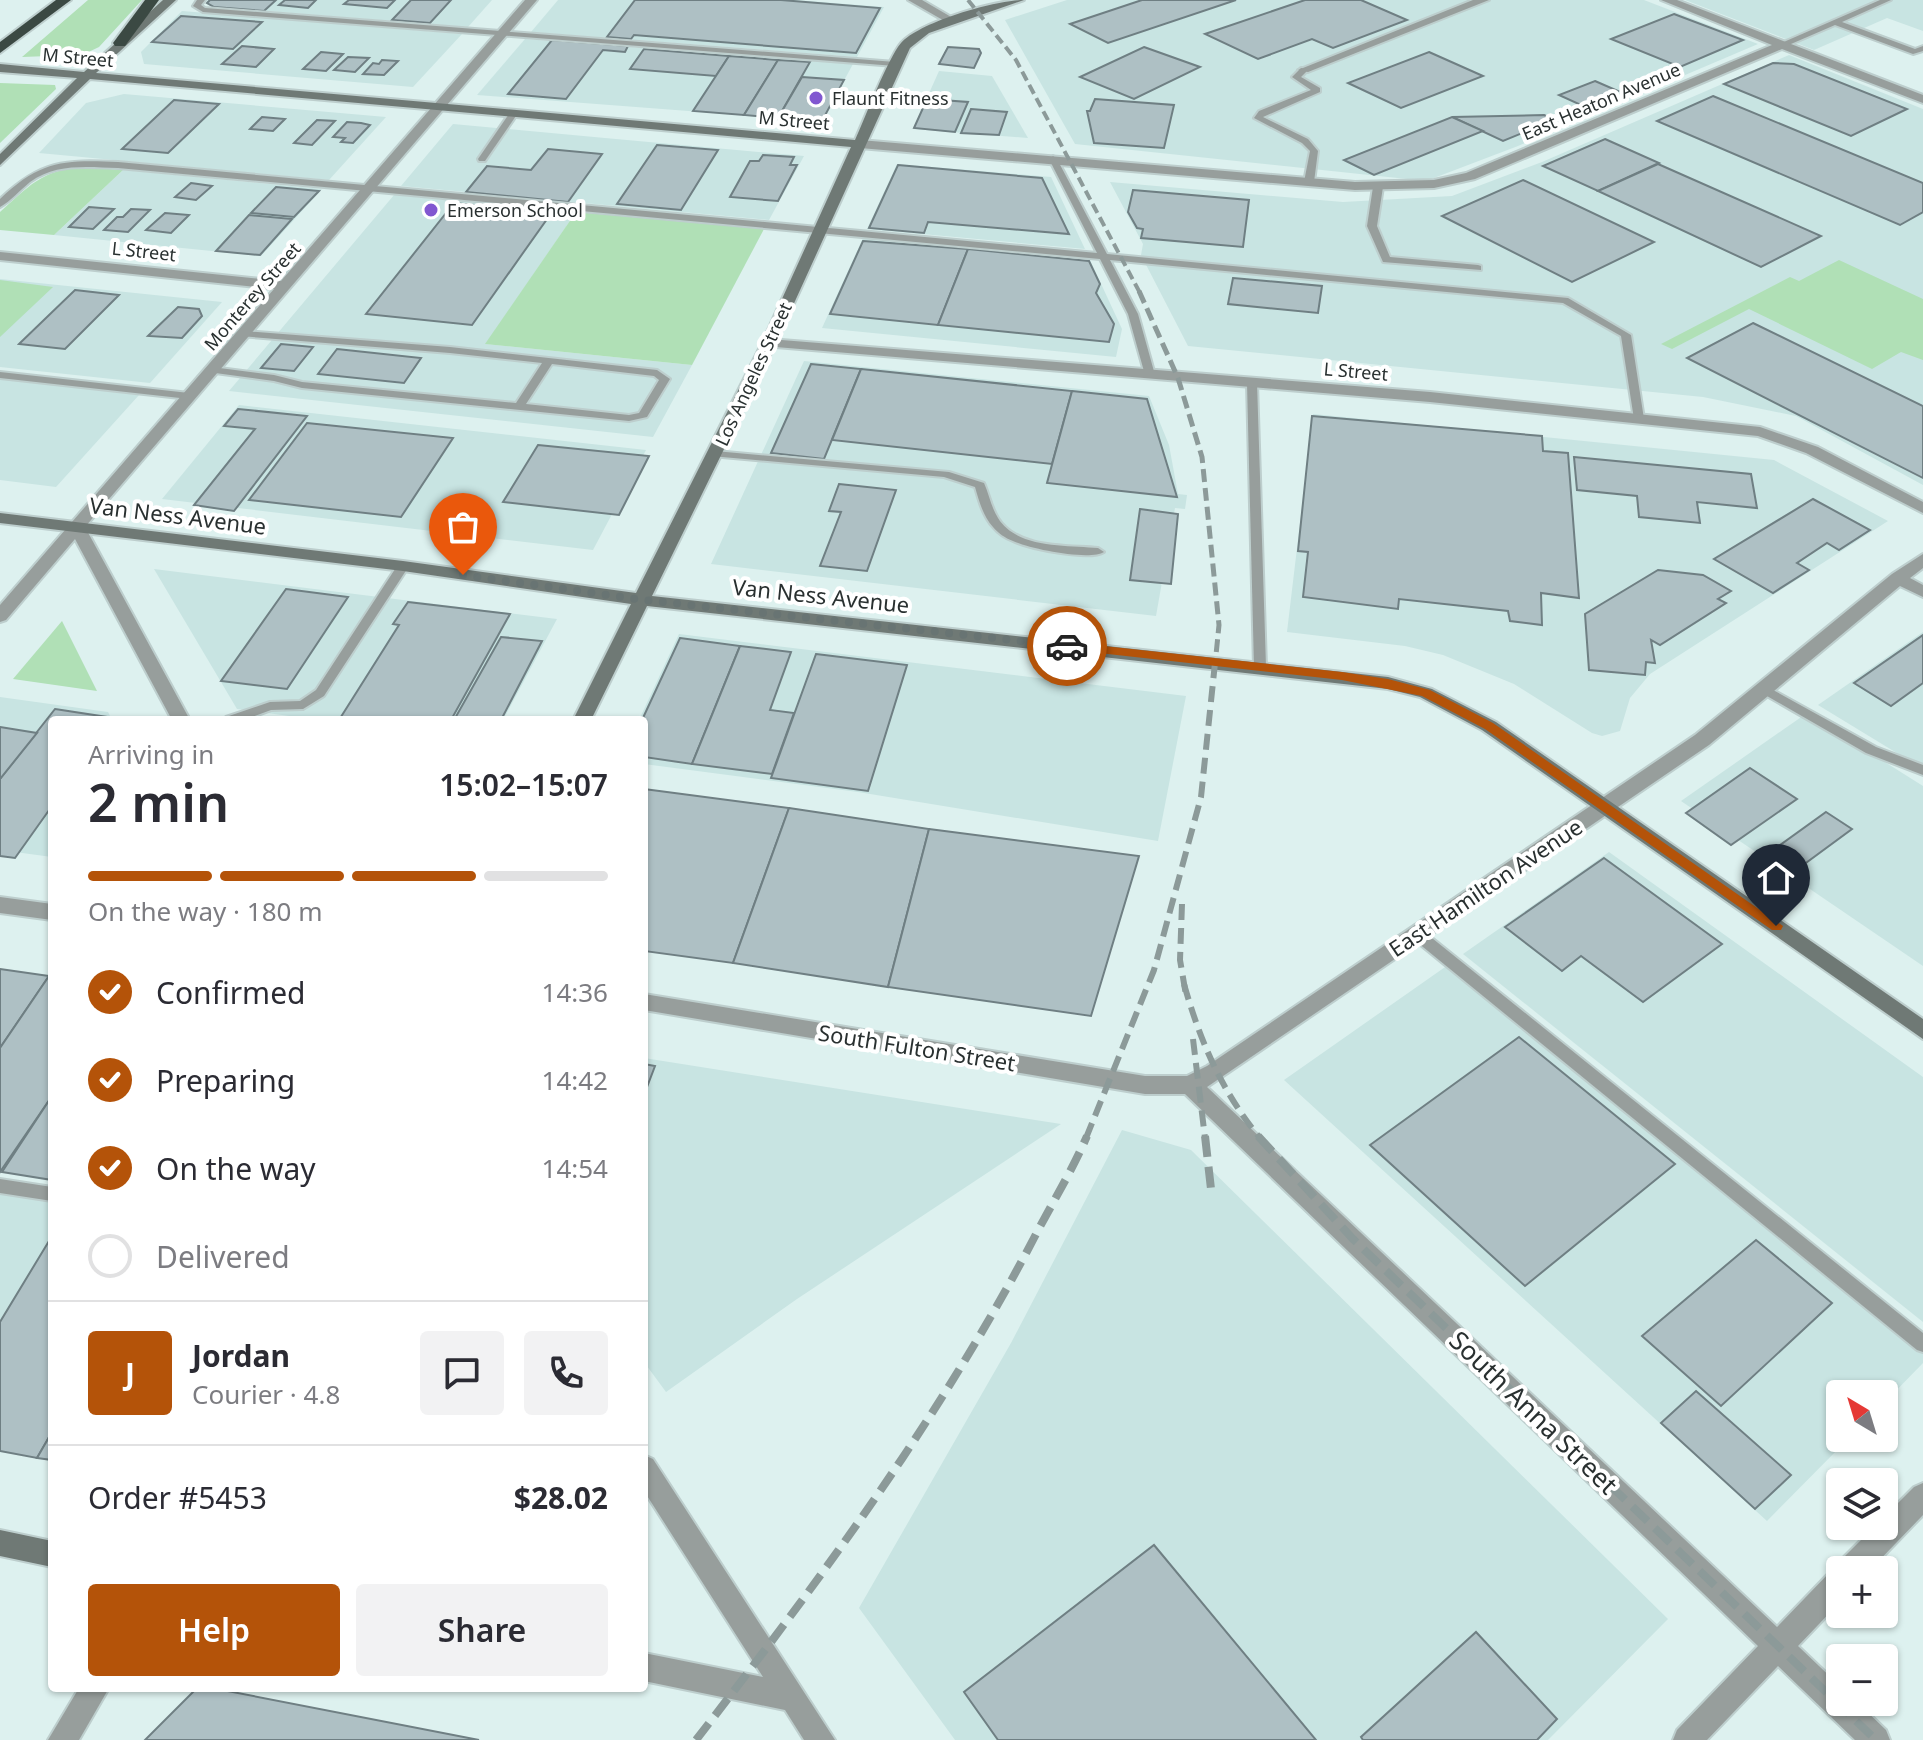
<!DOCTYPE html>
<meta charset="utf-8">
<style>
:root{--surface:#fff;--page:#f2f2f3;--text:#2b2b33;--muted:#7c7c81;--line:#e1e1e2;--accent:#b45309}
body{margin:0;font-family:"Noto Sans",sans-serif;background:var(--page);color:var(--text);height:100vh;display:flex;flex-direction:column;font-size:30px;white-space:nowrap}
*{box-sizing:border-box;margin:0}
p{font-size:26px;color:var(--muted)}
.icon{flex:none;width:44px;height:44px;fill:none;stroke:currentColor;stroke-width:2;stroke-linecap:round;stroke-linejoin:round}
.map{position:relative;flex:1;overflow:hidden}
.drawer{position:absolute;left:48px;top:716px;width:600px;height:976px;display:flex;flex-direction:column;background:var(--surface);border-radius:8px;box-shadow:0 2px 6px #0004}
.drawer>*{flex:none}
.needle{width:52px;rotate:322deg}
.controls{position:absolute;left:1826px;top:1380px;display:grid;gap:16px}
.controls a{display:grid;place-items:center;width:72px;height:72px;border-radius:8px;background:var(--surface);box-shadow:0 2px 6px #0004;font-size:40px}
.pin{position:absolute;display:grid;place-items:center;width:68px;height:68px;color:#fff;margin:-82px -34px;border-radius:50% 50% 50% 0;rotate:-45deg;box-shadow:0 0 8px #0007}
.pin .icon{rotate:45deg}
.courier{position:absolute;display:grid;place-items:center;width:80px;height:80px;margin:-40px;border:6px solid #b45309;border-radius:50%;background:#fff;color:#222;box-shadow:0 2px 10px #0007}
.summary em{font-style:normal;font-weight:600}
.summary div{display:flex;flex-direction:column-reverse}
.summary{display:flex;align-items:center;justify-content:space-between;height:136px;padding:0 40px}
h1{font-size:52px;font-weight:600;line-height:60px}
.bar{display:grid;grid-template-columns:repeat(4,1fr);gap:12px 8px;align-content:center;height:96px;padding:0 40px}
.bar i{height:10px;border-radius:6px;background:var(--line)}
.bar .active{background:var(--accent)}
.bar p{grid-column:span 4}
.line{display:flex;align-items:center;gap:20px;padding:0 40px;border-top:2px solid var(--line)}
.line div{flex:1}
.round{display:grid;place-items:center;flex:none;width:84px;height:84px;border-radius:8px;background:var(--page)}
ol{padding:0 40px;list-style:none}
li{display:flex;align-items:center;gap:24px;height:88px}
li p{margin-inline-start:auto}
li .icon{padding:8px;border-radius:50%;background:var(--accent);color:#fff;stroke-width:4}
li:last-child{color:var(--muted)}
li i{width:44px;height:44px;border:4px solid var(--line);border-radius:50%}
.action{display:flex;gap:16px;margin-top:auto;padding:16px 40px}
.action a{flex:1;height:92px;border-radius:8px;background:var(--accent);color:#fff;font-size:32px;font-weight:600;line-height:92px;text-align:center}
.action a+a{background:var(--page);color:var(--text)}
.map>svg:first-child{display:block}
</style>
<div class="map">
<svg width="1923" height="1740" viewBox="0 0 1923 1740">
<rect width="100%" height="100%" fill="#ddf1ef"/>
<g fill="#c8e4e2">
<path d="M208,0H492L468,27L217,7L206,2Z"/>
<path d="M558,0H795L884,7L857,57L531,32Z"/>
<path d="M1067,0H1644L1758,44L1518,146L1426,181L1075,144L1005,20Z"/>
<path d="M1685,0H1923V31L1887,18L1814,50Z"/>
<path d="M182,11L462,34L413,87L144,64L141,52Z"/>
<path d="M525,39L853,64L822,121L477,95Z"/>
<path d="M1789,55L1923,109V485L1796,416L1703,397L1188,346L1141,255L1143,244L1110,182L1343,202L1452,196L1542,162Z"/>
<path d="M939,71L992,76L1028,138L913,129Z"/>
<path d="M124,94L386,117L329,180L39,153L86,103Z"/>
<path d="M453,124L605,138L804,156L769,220L401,186Z"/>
<path d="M897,164L1051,177L1085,249L867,229Z"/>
<path d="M123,170L322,189L261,256L54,235Z"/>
<path d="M394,195L576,212L486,344L692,365L653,437L229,391Z"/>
<path d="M863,238L1090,260L1122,329L1116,357L822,328Z"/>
<path d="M0,279L222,302L150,383L0,367Z"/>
<path d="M804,361L1149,396L1169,445L1178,494L1187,495L1185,509L1175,508L1156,616L711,564Z"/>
<path d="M0,379L63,386L139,395L56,487L0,480Z"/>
<path d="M239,405L646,450L593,550L162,499Z"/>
<path d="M1313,414L1774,460L1888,521L1650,674L1630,698L1620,731L1602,736L1592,733L1514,684L1443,655L1405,646L1287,632Z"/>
<path d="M154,569L557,619L503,720H319L237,709Z"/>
<path d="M1923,632V769L1818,705Z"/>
<path d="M679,634L1186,696L1158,841L858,792L644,764V720H639Z"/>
<path d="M0,697L108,712L112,720H52V857L0,850Z"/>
<path d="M1807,713L1923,786V966L1681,801Z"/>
<path d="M1609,852L1923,1077V1322L1463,954Z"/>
<path d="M1448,965L1923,1349V1363L1884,1403V1394H1840V1438H1849L1767,1521L1284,1080Z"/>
<path d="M644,1058L1061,1124L797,1299L666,1392L644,1362Z"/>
<path d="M1122,1130L1191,1150L1668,1619L1548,1740H955L859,1608L1011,1343Z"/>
<path d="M0,1193L52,1202V1461L0,1451Z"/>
</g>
<g fill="#b0e0b6">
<path d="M88,0H142L99,47L78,57L75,55L22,57Z"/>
<path d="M0,83L55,85L56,89L0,143Z"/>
<path d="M82,167L123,170L54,235L0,230V212C29,186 42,170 82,167Z"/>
<path d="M576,212L764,229L692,365L485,344Z"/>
<path d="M1839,260L1923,299V360L1901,352L1872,369L1749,309L1672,349L1661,344L1790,277L1799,281Z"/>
<path d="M0,280L53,287L0,337Z"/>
<path d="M62,621L97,691L13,679Z"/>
</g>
<g fill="#aec0c4" stroke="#6f7f83" stroke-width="2">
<path d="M210,0H276L264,11L214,7L207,3Z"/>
<path d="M285,0H316L308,8L279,5Z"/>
<path d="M349,0H395L387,8L344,4Z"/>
<path d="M411,0H451L430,23L392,20Z"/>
<path d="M635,0H781L880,8L856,53L634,35L631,39L607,37Z"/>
<path d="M1142,0H1236L1108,43L1070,24Z"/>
<path d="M1305,0H1361L1407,20L1333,48L1312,39L1258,59L1205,34Z"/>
<path d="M1674,14L1743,40L1680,67L1611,39Z"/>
<path d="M181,16L262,22L233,49L152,42Z"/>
<path d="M552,40L628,46L625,52L603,50L566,99L508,94Z"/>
<path d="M242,46L274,49L256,67L222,64Z"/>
<path d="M948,47L979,49L981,53L974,68L939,64Z"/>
<path d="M1144,47L1200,67L1134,99L1080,77Z"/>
<path d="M644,49L729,56L716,76L630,69Z"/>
<path d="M321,52L343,54L326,71L303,69Z"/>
<path d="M1429,52L1483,76L1401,108L1348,83Z"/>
<path d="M729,56L778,60L744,115L693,111Z"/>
<path d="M348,57L369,58L355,72L334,70Z"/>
<path d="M382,60L398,61L384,75L363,74L373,63L379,64Z"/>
<path d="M778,60L810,62L778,118L744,115Z"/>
<path d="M1773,63L1794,64L1907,109L1851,136L1724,84Z"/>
<path d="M802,77L844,80L822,121L778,118Z"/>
<path d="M1595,81L1618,91L1583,106L1559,95Z"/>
<path d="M1713,96L1923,183V212L1900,225L1657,121Z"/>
<path d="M927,99L968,102L955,132L914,128Z"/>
<path d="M1095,99L1174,105L1164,148L1094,143L1087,111H1090Z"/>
<path d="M174,100L219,104L168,153L122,149Z"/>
<path d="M971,109L1007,112L999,135L961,133Z"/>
<path d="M1544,115L1554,120L1503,141L1452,117Z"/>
<path d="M262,117L285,119L273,131L250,129Z"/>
<path d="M1452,117L1483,131L1374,175L1344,160Z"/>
<path d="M317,120L335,121L312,145L294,143Z"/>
<path d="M347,122L361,123L370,125L353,143L341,142L345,138L333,137Z"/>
<path d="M1605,139L1659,163L1598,191L1543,166Z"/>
<path d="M657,145L718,150L681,210L617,204Z"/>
<path d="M548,149L602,154L568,202L466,192L487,166L531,170Z"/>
<path d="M763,155L794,157L790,165H797L778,201L730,197L750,161H759Z"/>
<path d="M1658,164L1821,236L1761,267L1598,191Z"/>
<path d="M898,165L1042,178L1069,234L928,222L924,233L869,228Z"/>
<path d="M1523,180L1654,242L1572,282L1442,216Z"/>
<path d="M191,183L212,186L196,200L175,197Z"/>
<path d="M276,187L319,191L294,217L251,213Z"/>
<path d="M1133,190L1249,200L1243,247L1141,238L1143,229L1137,228L1128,212Z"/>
<path d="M454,203L552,212L472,325L366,314Z"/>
<path d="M89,207L114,209L93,229L69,227Z"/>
<path d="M131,209L150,210L128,232L104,230L117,217H123Z"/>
<path d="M165,213L189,215L171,233L146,230Z"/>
<path d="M249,215L292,219L260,255L216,251Z"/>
<path d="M863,241L968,249L938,325L830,314Z"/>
<path d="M968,249L1089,261L1100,284L1096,293L1114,324L1109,342L938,325Z"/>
<path d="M1233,278L1322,286L1318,313L1228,304Z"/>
<path d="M75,290L119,295L65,349L19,344Z"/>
<path d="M178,307L199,309L202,316L182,338L148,336Z"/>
<path d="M1753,323L1923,406V478L1687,358Z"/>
<path d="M281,344L313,347L294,371L261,368Z"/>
<path d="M337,349L421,358L404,383L318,374Z"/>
<path d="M811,364L861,369L824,459L771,453Z"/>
<path d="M861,369L1072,391L1052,464L832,440Z"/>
<path d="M1072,391L1147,399L1177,497L1047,483Z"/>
<path d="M238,409L307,416L234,511L194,505L255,429L224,426Z"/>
<path d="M1312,416L1542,436L1543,451L1568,453L1579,598L1541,593L1542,625L1510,621L1508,611L1399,599L1398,609L1303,597L1308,552L1298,551Z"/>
<path d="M307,423L453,438L401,517L249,500Z"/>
<path d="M538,445L649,456L619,515L503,502Z"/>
<path d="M1574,457L1751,474L1757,508L1697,502L1700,523L1639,517L1637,496L1577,490Z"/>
<path d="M839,484L896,490L867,571L820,566L841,512L829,511Z"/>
<path d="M1813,499L1870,530L1839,550L1827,543L1797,563L1809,570L1773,593L1714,559Z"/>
<path d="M1140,509L1178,514L1171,584L1130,580Z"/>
<path d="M1658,570L1703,575L1731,591L1718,599L1726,603L1660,645L1651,640L1655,663L1646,662L1645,675L1589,670L1585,614Z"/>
<path d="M286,589L348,597L287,689L221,681Z"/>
<path d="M408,602L510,614L451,720H339L399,625L393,624Z"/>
<path d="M1923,635V683L1891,706L1854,683Z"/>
<path d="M501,637L542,641L501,720H454Z"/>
<path d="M680,638L740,646L692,764L644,757L642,720Z"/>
<path d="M740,646L791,652L770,710L794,713L772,774L692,764Z"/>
<path d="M816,654L907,665L868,791L771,778Z"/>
<path d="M55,709L107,717L109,720H52V806L15,858L0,856V779Z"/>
<path d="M0,727L37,733L0,779Z"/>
<path d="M1750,768L1797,799L1731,845L1686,813Z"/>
<path d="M644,789L789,808L733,963L644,951Z"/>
<path d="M789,808L929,829L888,987L733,963Z"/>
<path d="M1826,812L1852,829L1799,868L1773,850Z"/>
<path d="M929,829L1139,856L1091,1016L888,987Z"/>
<path d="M1604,858L1722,944L1643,1002L1581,956L1562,971L1505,927Z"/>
<path d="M0,969L49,976L0,1048Z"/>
<path d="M49,976H52V1096L0,1172V1048Z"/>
<path d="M1519,1037L1675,1164L1525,1286L1370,1145Z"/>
<path d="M644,1064L655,1066L644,1095Z"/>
<path d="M52,1096V1180L2,1172Z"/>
<path d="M52,1236V1432L37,1458L0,1451V1322Z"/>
<path d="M1756,1240L1832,1303L1721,1406L1642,1336Z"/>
<path d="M1696,1391L1791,1475L1755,1509L1661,1423Z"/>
<path d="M52,1432V1460L37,1458Z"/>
<path d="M1154,1545L1316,1740H998L964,1692Z"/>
<path d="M1476,1632L1557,1719L1537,1740H1363L1361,1737Z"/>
<path d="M197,1688H212L479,1740H145Z"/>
</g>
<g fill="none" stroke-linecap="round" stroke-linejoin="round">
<g stroke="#bdcecd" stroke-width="4">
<g id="lane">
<path d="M197,0H205L201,5L205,8L895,62L899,64L895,66L203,12L193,6Z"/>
<path d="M1880,0H1891L1842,22L1915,49L1923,46V51L1913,54L1835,25L1784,47L1777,45Z"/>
<path d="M1301,68L1308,70L1301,77L1320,88V92L1263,117L1308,139L1318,151L1314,182L1309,185L1304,182L1310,151L1302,143L1254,118L1259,111L1311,90L1292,77Z"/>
<path d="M511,111L518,113L485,161H479L478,159Z"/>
<path d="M1053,156L1057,159L1107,254L1568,298L1631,335L1644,419L1639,422L1634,419L1621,336L1563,303L1110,260L1138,314L1155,375L1150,378L1145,375L1128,314L1100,259L118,168C87,167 56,163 30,182C20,190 11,201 0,207V199C41,160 64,160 118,162L1097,253L1049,159Z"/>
<path d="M1378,184L1383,187L1377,226L1390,257L1478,265L1481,266V270L1383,262L1367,226L1373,187Z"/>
<path d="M244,331L450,347L657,370L670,379L647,417L629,421L302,388L274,381L208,372L207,370L212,367L274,375L302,382L516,403L542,363L450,353L240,336L239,334ZM552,364L654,376L659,380L639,413L629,415L526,404Z"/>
<path d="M0,372L189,393L194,396L189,399L0,378Z"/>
<path d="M1252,380L1257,383L1266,667L1260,671L1254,667L1247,383Z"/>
<path d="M715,451L949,472L984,483C989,494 991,507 998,518C1017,549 1067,545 1098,548L1104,552C1090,561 1029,549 1013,541C1005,538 998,533 993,527C983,516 979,501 975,487L944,477L711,456L710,454Z"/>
<path d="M403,562L409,566L324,696L303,709L271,710L244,720H225L226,717L270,702L300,701L316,690L399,563Z"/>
<path d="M1764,685L1876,747L1923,765V775L1866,753L1760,692L1758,689Z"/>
<path d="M1417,929L1422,930L1923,1333V1352L1917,1350L1412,938L1410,934L1412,930Z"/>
<path d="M0,1179L52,1187V1201L0,1193Z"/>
</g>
</g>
<g stroke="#bdcecd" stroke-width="4">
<g id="street">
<path d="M525,0H537L85,527L190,720H172L75,539L6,620L0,622V605L274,289L0,260V252L281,281Z"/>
<path d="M908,0H922L958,21L948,23Z"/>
<path d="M1473,0H1489L1308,72L1298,70Z"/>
<path d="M1661,0H1677L1923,95V103L1782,49L1475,179L1434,188L1355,190L860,148L854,144L860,140L1355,182L1434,180L1466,173L1772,45Z"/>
<path d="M769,339L1430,392L1760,427L1818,447L1923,502V513L1806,453L1758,436L1430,402L764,346V340Z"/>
<path d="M1923,554V568L1910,578L1923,585V597L1900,586L1709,745L1207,1087L1777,1627L1830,1572L1838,1569L1841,1560L1875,1526H1884V1517L1914,1487L1923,1483V1515L1870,1570H1840V1602L1798,1646L1840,1686V1702H1857L1886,1730L1890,1740H1855L1778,1666L1707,1740H1673L1677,1730L1758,1646L1185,1094H1145L644,1010V994L1145,1076H1187L1207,1066L1695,735L1892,574Z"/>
<path d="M0,897L52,904V920L0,913Z"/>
<path d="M644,1455L653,1459L835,1740H804L785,1710L644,1681V1653L763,1677L644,1491Z"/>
<path d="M79,1688H109L79,1740H48Z"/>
</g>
</g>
<g stroke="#bdcecd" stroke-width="4">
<g id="secondary">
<path d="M163,0H176L96,73L855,140C865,118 888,58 901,43C920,22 995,0 1024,0L929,33L910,48L776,343L652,596L1388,677L1432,689L1496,722L1923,1019V1039L1482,730L1420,697L1388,689L647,606L591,720H573L631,604L403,571L0,523V513L403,561L636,593L762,343L851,147L90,79L0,165V154L77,78L0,72V64L84,72Z"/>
<path d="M0,1530L52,1541V1567L0,1556Z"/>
</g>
</g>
<g stroke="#bdcecd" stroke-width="4">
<g id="highway">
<path d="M56,0H71L0,53V42Z"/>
<path d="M145,0H159L125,46H115L113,43Z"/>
</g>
</g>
<use href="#lane" fill="#979e9c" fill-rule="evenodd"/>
<use href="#street" fill="#979e9c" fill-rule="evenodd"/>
<use href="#secondary" fill="#6f7975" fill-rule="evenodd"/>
<use href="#highway" fill="#3b4943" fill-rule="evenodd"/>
<path stroke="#8c9a99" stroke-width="4" stroke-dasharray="10 5" stroke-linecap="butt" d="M968,0L1016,60L1140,293"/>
<path stroke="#8c9a99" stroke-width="5" stroke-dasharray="13 6" stroke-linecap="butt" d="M1139,291L1178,378L1202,457L1219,625L1215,665"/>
<g stroke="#8c9a99" stroke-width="6" stroke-dasharray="16 8" stroke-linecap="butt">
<path d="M1182,904L1180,960L1186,995"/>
<path d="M1184,984C1200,1041 1222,1092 1260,1138"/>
<path d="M1193,1039L1205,1138"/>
<path d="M1086,1138L1154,970L1201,797L1215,663"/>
</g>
<g stroke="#8c9a99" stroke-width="8" stroke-dasharray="21 10" stroke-linecap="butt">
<path d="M1205,1136L1211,1189"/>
<path d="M1258,1136L1353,1239L1876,1740"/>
<path d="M696,1740C820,1580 940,1418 1034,1238C1051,1205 1072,1171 1087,1136"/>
</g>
</g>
<path fill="#b45309" d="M1067,642L1342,672L1388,679L1430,690L1493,723L1783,926L1781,930H1772L1485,729L1422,696L1342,680L1063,649L1061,646Z"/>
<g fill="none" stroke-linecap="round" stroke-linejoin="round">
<path stroke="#687473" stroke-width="8" stroke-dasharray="0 14.4" d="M463,575L644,600L1067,646"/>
</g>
<g fill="#8157d0" stroke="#fff" stroke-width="3">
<circle cx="816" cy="98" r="8"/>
<circle cx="431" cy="210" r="8"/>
</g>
<g text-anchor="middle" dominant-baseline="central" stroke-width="8" stroke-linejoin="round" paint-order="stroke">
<g font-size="18" fill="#293030" stroke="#fff">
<text transform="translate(78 57) rotate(5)">M Street</text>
<text transform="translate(1601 101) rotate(-23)">East Heaton Avenue</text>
<text transform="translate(794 120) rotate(5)">M Street</text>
<text transform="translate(144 251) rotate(6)">L Street</text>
<text transform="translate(252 296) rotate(-49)">Monterey Street</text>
<text transform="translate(1356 371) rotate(5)">L Street</text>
<text transform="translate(753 374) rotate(-65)">Los Angeles Street</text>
</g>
<g font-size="18" fill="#293030" stroke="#fff" text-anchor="start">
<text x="832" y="98">Flaunt Fitness</text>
<text x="447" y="210">Emerson School</text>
</g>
<g font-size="22" fill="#293030" stroke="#fff">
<text transform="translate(178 515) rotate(7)">Van Ness Avenue</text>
<text transform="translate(821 595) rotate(6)">Van Ness Avenue</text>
<text transform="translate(1485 887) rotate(-34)">East Hamilton Avenue</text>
<text transform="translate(917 1047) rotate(9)">South Fulton Street</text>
</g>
<g font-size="26" fill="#293030" stroke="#fff">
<text transform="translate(1534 1412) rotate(44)">South Anna Street</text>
</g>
</g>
</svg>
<div class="controls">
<a><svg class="needle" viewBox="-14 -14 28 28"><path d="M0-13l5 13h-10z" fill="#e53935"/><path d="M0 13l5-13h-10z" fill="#7c7c81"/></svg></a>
<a><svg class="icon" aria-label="layers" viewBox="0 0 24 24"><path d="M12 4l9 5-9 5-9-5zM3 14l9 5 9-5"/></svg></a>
<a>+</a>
<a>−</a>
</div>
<div class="pin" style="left:463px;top:575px;background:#ea580c"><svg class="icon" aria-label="bag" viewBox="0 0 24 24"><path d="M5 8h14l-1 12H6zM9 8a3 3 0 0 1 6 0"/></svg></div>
<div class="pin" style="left:1776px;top:926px;background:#1f2937"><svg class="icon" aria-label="home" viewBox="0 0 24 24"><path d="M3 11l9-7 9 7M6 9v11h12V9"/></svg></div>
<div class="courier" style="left:1067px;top:646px"><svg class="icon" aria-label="car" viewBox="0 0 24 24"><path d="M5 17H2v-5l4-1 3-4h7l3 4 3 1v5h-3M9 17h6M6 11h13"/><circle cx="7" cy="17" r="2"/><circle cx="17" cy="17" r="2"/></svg></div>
<section class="drawer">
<div class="summary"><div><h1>2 min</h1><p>Arriving in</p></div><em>15:02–15:07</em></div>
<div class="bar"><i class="active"></i><i class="active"></i><i class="active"></i><i></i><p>On the way · 180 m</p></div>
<ol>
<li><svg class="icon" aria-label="check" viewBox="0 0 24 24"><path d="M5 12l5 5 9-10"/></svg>Confirmed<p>14:36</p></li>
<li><svg class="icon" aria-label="check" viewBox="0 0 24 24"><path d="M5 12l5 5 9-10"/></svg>Preparing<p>14:42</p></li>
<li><svg class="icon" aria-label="check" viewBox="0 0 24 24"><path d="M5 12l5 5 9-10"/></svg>On the way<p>14:54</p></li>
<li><i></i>Delivered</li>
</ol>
<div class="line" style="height:144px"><b class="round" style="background:var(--accent);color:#fff">J</b><div><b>Jordan</b><p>Courier · 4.8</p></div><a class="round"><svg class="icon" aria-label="chat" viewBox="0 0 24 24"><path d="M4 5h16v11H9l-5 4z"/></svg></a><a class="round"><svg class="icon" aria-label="phone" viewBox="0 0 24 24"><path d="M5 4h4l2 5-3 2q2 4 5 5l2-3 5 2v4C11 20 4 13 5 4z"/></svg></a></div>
<div class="line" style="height:104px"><div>Order #5453</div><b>$28.02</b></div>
<div class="action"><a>Help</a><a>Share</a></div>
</section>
</div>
